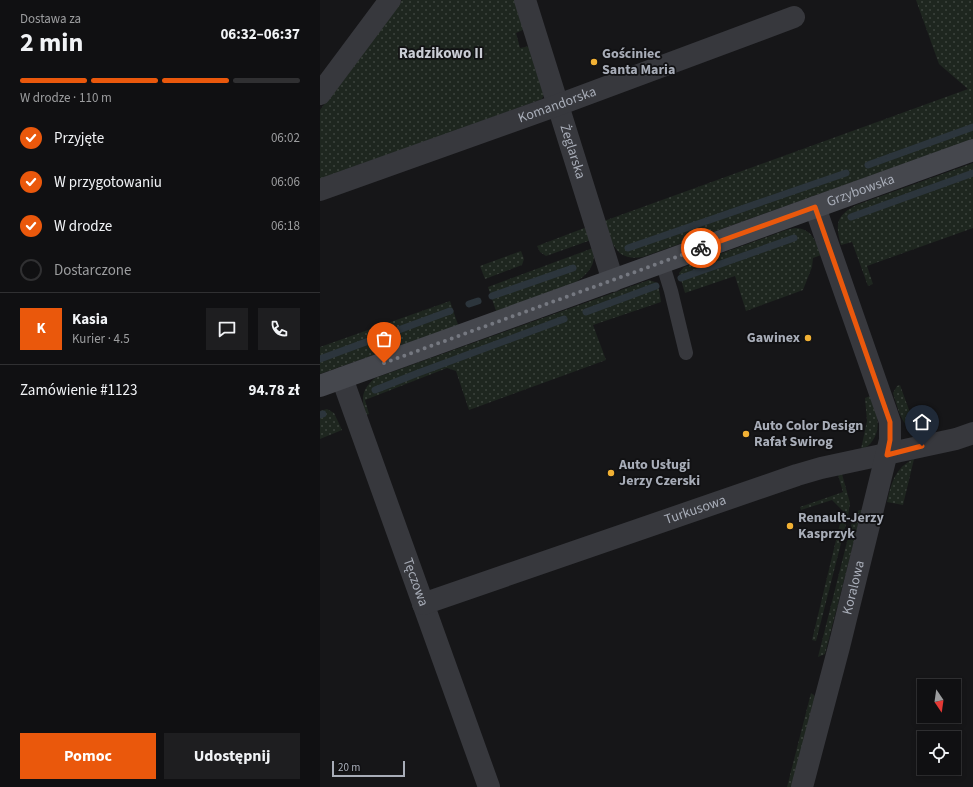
<!DOCTYPE html>
<html lang="pl">
<meta charset="utf-8">
<style>
:root{--surface:#101012;--page:#1e1e20;--text:#f1f3f6;--muted:#9c9d9f;--line:#303032;--accent:#ea580c}
body{margin:0;font-family:"Source Sans 3",sans-serif;background:var(--page);color:var(--text);height:100vh;display:flex;flex-direction:column;font-size:15px;white-space:nowrap}
*{box-sizing:border-box;margin:0}
p{font-size:13px;color:var(--muted)}
.icon{flex:none;width:22px;height:22px;fill:none;stroke:currentColor;stroke-width:2;stroke-linecap:round;stroke-linejoin:round}
.map{position:relative;flex:1;overflow:hidden}
.side{display:flex;flex-direction:column;background:var(--surface);width:320px}
.side>*{flex:none}
.needle{width:26px;rotate:167deg}
.controls{position:absolute;left:597px;top:679px;display:grid;gap:8px}
.controls a{display:grid;place-items:center;width:44px;height:44px;border-radius:0px;background:var(--surface);box-shadow:0 2px 6px #0003,0 0 0 1px var(--line);font-size:20px}
.scale{position:absolute;left:12px;bottom:10px;width:73px;box-sizing:border-box;padding-left:4px;border:2px solid #a8adb8;border-top:0;font-size:11px;line-height:14px;white-space:nowrap;color:#a8adb8;-webkit-text-stroke:3px #111113;paint-order:stroke}
.pin{position:absolute;display:grid;place-items:center;width:34px;height:34px;color:#fff;margin:-41px -17px;border-radius:50% 50% 50% 0;rotate:-45deg;box-shadow:0 0 4px #0007}
.pin .icon{rotate:45deg}
.courier{position:absolute;display:grid;place-items:center;width:40px;height:40px;margin:-20px;border:3px solid #ea580c;border-radius:50%;background:#fff;color:#222;box-shadow:0 1px 5px #0007}
.head em{font-style:normal;font-weight:700}
.head div{display:flex;flex-direction:column-reverse}
.head{display:flex;align-items:center;justify-content:space-between;height:68px;padding:0 20px}
h1{font-size:26px;font-weight:700;line-height:30px}
.bar{display:grid;grid-template-columns:repeat(4,1fr);gap:6px 4px;align-content:center;height:48px;padding:0 20px}
.bar i{height:5px;border-radius:3px;background:var(--line)}
.bar .current{background:var(--accent)}
.bar p{grid-column:span 4}
.line{display:flex;align-items:center;gap:10px;padding:0 20px;border-top:1px solid var(--line)}
.line div{flex:1}
.round{display:grid;place-items:center;flex:none;width:42px;height:42px;border-radius:0px;background:var(--page)}
ol{padding:0 20px;list-style:none}
li{display:flex;align-items:center;gap:12px;height:44px}
li p{margin-inline-start:auto}
li .icon{padding:4px;border-radius:50%;background:var(--accent);color:#fff;stroke-width:4}
li:last-child{color:var(--muted)}
li i{width:22px;height:22px;border:2px solid var(--line);border-radius:50%}
.button{display:flex;gap:8px;margin-top:auto;padding:8px 20px}
.button a{flex:1;height:46px;border-radius:0px;background:var(--accent);color:#fff;font-size:16px;font-weight:700;line-height:46px;text-align:center}
.button a+a{background:var(--page);color:var(--text)}
main{display:flex;flex:1;min-height:0}
.map>svg:first-child{display:block}
</style>
<main>
<section class="side">
<div class="head"><div><h1>2 min</h1><p>Dostawa za</p></div><em>06:32–06:37</em></div>
<div class="bar"><i class="current"></i><i class="current"></i><i class="current"></i><i></i><p>W drodze · 110 m</p></div>
<ol>
<li><svg class="icon" aria-label="check" viewBox="0 0 24 24"><path d="M5 12l5 5 9-10"/></svg>Przyjęte<p>06:02</p></li>
<li><svg class="icon" aria-label="check" viewBox="0 0 24 24"><path d="M5 12l5 5 9-10"/></svg>W przygotowaniu<p>06:06</p></li>
<li><svg class="icon" aria-label="check" viewBox="0 0 24 24"><path d="M5 12l5 5 9-10"/></svg>W drodze<p>06:18</p></li>
<li><i></i>Dostarczone</li>
</ol>
<div class="line" style="height:72px"><b class="round" style="background:var(--accent);color:#fff">K</b><div><b>Kasia</b><p>Kurier · 4.5</p></div><a class="round"><svg class="icon" aria-label="chat" viewBox="0 0 24 24"><path d="M4 5h16v11H9l-5 4z"/></svg></a><a class="round"><svg class="icon" aria-label="phone" viewBox="0 0 24 24"><path d="M5 4h4l2 5-3 2q2 4 5 5l2-3 5 2v4C11 20 4 13 5 4z"/></svg></a></div>
<div class="line" style="height:52px"><div>Zamówienie #1123</div><b>94.78 zł</b></div>
<div class="button"><a>Pomoc</a><a>Udostępnij</a></div>
</section>
<div class="map">
<svg width="653" height="787" viewBox="0 0 653 787">
<defs>
<pattern id="grass-dots" width="8" height="8" patternUnits="userSpaceOnUse"><rect width="8" height="8" fill="#1e261f"/><path d="M2 2h.1M6 6h.1" fill="none" stroke="#3c433d" stroke-width="1.8" stroke-linecap="round"/></pattern>
</defs>
<rect width="100%" height="100%" fill="#161618"/>
<g fill="url(#grass-dots)">
<path d="M82,0H196L205,29L196,33L200,48L210,46L224,95L222,99L0,181V110Z"/>
<path d="M596,0H653V139L323,257C295,262 292,242 284,221L648,89L619,64Z"/>
<path d="M653,163V228L547,266L553,284L548,286L532,242L521,245C515,224 516,216 536,205Z"/>
<path d="M267,227L271,240L226,256L220,252L217,246Z"/>
<path d="M475,228C492,228 496,242 501,255L493,258L492,267L483,290L426,311L415,276L365,293L359,273L364,267L466,230Z"/>
<path d="M273,248C277,264 268,274 256,282L176,311L168,287Z"/>
<path d="M201,251L204,259L202,265L165,279L160,266Z"/>
<path d="M329,280L338,283L341,302L273,325L286,360L149,410L136,371L127,368L45,400L49,414L46,415C41,399 41,390 55,378Z"/>
<path d="M130,301L138,325L0,374V347Z"/>
<path d="M580,385L597,432C581,427 578,408 573,393L577,386Z"/>
<path d="M550,396C555,411 563,425 553,440C550,445 546,448 541,449L547,421L545,398Z"/>
<path d="M7,409L14,413L22,430L0,439V411Z"/>
<path d="M594,459L583,505L567,502C571,484 575,467 594,459Z"/>
<path d="M522,474L530,503L528,516L496,641L492,640L523,511L512,500L481,510L480,507L523,492L518,475Z"/>
<path d="M539,510H542L505,654L498,657L533,518Z"/>
<path d="M491,693L495,696L472,787H467Z"/>
</g>
<g fill="none" stroke-linecap="round" stroke-linejoin="round">
<g stroke="#2c353c" stroke-width="7">
<path d="M548,165L653,127"/>
<path d="M531,217L653,173"/>
<path d="M308,248L526,173"/>
<path d="M361,278L474,238"/>
<path d="M172,296L253,268"/>
<path d="M149,304L158,301"/>
<path d="M266,312L336,286"/>
<path d="M0,359L130,311"/>
<path d="M55,390L98,373L244,319"/>
<path d="M0,415L3,414"/>
</g>
<path stroke="#37383d" stroke-width="14" d="M342,262L351,291L366,353"/>
<g stroke="#37383d" stroke-width="22">
<path id="s1" d="M205,0L293,281"/>
<path d="M0,94L70,0"/>
<path id="s2" d="M0,190L238,105L474,17"/>
<path id="s3" d="M22,378L169,787"/>
<path id="s4" d="M103,604L477,475L501,468L636,439L653,433"/>
<path id="s5" d="M482,787L519,647L570,440V422L495,207"/>
</g>
<path stroke="#45474d" stroke-width="22" id="s6" d="M0,386L653,150"/>
</g>
<g fill="none" stroke-linecap="round" stroke-linejoin="round">
<path stroke="#757880" stroke-width="4" stroke-dasharray="0 7.2" d="M64,363L381,248"/>
<path stroke="#ea580c" stroke-width="5" d="M381,248L495,207L570,422V440L567,455L602,446"/>
</g>
<g fill="#f2b134" stroke="#111113" stroke-width="1.5">
<circle cx="274" cy="62" r="4"/>
<circle cx="488" cy="338" r="4"/>
<circle cx="426" cy="434" r="4"/>
<circle cx="291" cy="473" r="4"/>
<circle cx="470" cy="526" r="4"/>
</g>
<g text-anchor="middle" dominant-baseline="central" stroke-width="3.5" stroke-linejoin="round" paint-order="stroke">
<g font-size="14" font-weight="bold" fill="#a8adb8" stroke="#111113" text-anchor="start">
<text x="282" y="54">Gościniec<tspan x="282" dy="16">Santa Maria</tspan></text>
<text x="480" y="338" text-anchor="end">Gawinex</text>
<text x="434" y="426">Auto Color Design<tspan x="434" dy="16">Rafał Swirog</tspan></text>
<text x="299" y="465">Auto Usługi<tspan x="299" dy="16">Jerzy Czerski</tspan></text>
<text x="478" y="518">Renault-Jerzy<tspan x="478" dy="16">Kasprzyk</tspan></text>
</g>
<g font-size="14" fill="#a8adb8" stroke="#111113">
<text stroke="none"><textPath href="#s2" startOffset="252">Komandorska</textPath></text>
<text stroke="none"><textPath href="#s1" startOffset="159">Żeglarska</textPath></text>
<text stroke="none"><textPath href="#s6" startOffset="575">Grzybowska</textPath></text>
<text stroke="none"><textPath href="#s4" startOffset="288">Turkusowa</textPath></text>
<text stroke="none"><textPath href="#s3" startOffset="217">Tęczowa</textPath></text>
<text stroke="none"><textPath href="#s5" startOffset="206">Koralowa</textPath></text>
</g>
<g font-size="15" font-weight="bold" fill="#c9ccd4" stroke="#111113">
<text x="121" y="53">Radzikowo II</text>
</g>
</g>
</svg>
<div class="controls">
<a><svg class="needle" viewBox="-14 -14 28 28"><path d="M0-13l5 13h-10z" fill="#e53935"/><path d="M0 13l5-13h-10z" fill="#9c9d9f"/></svg></a>
<a><svg class="icon" aria-label="locate" viewBox="0 0 24 24"><circle cx="12" cy="12" r="6"/><path d="M12 2v4M12 18v4M2 12h4M18 12h4"/></svg></a>
</div>
<div class="scale">20 m</div>
<div class="pin" style="left:64px;top:363px;background:#ea580c"><svg class="icon" aria-label="bag" viewBox="0 0 24 24"><path d="M5 8h14l-1 12H6zM9 8a3 3 0 0 1 6 0"/></svg></div>
<div class="pin" style="left:602px;top:446px;background:#1f2937"><svg class="icon" aria-label="home" viewBox="0 0 24 24"><path d="M3 11l9-7 9 7M6 9v11h12V9"/></svg></div>
<div class="courier" style="left:381px;top:248px"><svg class="icon" aria-label="bike" viewBox="0 0 24 24"><circle cx="6" cy="16" r="4"/><circle cx="18" cy="16" r="4"/><path d="M6 16l4-8h5l3 8M10 8l3 8H6M13 5h3"/></svg></div>
</div>
</main>
